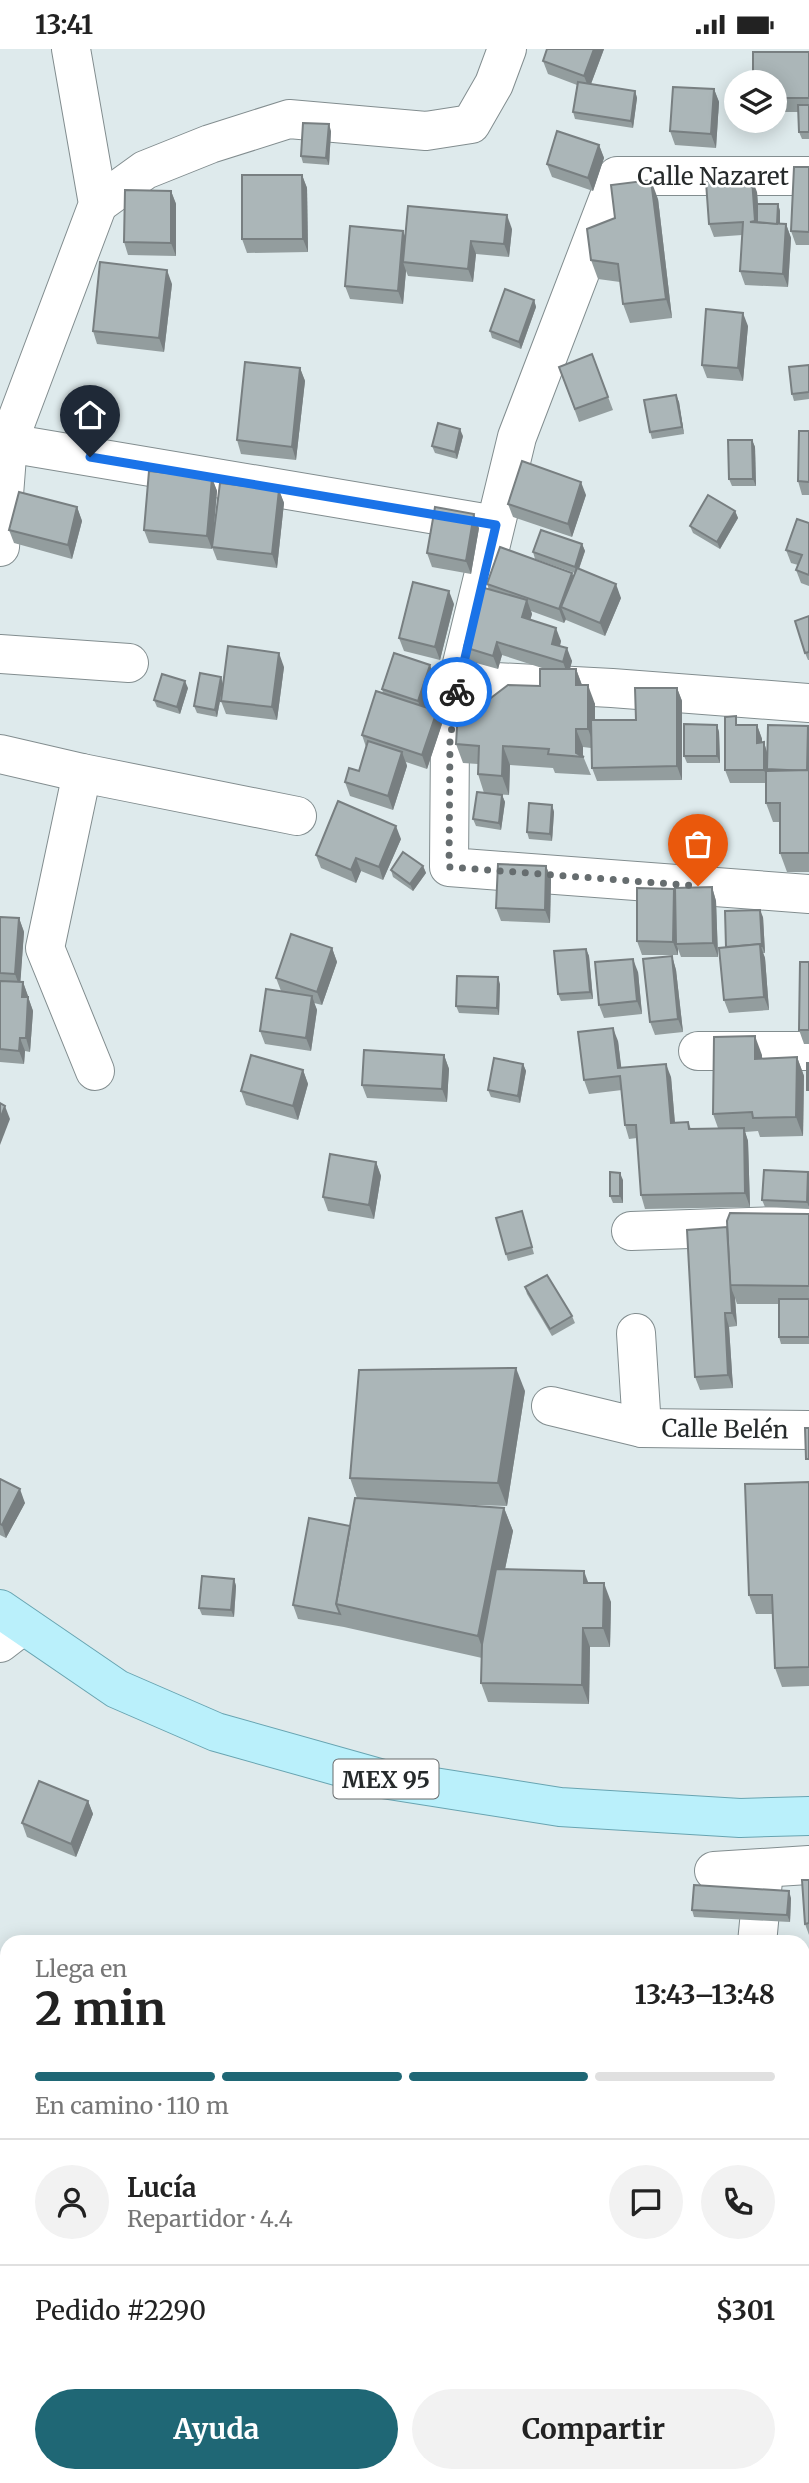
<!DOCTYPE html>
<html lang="es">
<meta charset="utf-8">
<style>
:root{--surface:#fff;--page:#f2f2f2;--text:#222;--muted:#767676;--line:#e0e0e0;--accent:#1f6775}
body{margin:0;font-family:Merriweather,serif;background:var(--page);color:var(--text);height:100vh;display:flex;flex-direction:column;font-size:26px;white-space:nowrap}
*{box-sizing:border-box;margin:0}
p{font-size:23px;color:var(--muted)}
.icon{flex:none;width:38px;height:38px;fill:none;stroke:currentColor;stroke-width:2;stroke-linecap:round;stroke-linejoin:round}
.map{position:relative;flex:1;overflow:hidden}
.drawer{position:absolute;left:0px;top:1886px;width:810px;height:548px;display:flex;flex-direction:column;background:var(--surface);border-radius:21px 21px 0 0;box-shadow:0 4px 18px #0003}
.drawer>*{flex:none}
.buttons{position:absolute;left:724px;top:21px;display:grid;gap:14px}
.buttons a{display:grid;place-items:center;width:63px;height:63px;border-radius:50%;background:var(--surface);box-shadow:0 4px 18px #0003;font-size:35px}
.pin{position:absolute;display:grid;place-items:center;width:60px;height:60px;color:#fff;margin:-72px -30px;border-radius:50% 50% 50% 0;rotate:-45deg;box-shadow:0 0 7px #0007}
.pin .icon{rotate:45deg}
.courier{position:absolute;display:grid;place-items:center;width:70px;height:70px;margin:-35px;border:5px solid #1a73e8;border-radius:50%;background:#fff;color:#222;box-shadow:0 2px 9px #0007}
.headline em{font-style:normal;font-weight:700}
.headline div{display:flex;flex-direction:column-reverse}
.headline{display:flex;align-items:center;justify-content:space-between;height:119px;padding:0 35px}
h1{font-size:46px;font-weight:700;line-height:52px}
.bar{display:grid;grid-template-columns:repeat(4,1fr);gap:10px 7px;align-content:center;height:84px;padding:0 35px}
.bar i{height:9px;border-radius:5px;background:var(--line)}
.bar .selected{background:var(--accent)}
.bar p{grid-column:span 4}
.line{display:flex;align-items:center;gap:18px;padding:0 35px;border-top:2px solid var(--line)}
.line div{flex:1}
.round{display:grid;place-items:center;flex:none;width:74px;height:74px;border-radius:37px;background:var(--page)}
.action{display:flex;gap:14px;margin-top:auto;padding:14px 35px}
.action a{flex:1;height:80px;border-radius:42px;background:var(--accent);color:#fff;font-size:28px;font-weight:700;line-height:80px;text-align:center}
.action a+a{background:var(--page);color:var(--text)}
.status{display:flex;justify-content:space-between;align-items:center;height:49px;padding:0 35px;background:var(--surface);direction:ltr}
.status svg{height:19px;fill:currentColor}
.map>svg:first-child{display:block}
</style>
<div class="status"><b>13:41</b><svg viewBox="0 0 49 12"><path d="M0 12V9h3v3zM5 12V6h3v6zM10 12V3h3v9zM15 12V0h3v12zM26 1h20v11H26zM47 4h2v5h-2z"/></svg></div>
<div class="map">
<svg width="809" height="2434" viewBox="0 0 809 2434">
<rect width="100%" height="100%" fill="#deeaec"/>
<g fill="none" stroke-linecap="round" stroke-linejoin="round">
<g stroke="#828d8f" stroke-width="40">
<g id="minor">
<path d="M809,127H617L517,388L458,631L450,691L449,818L809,845"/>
<path d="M98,155L145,121L210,95L289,70L426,82L471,75L494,35L507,0"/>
<path d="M8,394L484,474"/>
<path d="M0,498L8,394L98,155L71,0"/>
<path d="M0,605L129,614"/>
<path d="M458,631L612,639L809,654"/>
<path d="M0,705L82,724L297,767"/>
<path d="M82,724L45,899L95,1022"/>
<path d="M698,1002H809"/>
<path d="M631,1182L809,1176"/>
<path d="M636,1284L642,1379"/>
<path d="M551,1357L642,1379L809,1381"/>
<path d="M0,1594L22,1577"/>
<path d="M714,1822L809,1816"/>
<path d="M757,1894L764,1821"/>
<path d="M704,2434L705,2427"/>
</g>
</g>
<g stroke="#68a4b1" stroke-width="40">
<path id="major" d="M0,1560L117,1640L216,1683L383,1730L560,1758L740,1769L809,1767"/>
</g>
<use href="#minor" stroke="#fff" stroke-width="38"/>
<use href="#major" stroke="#baf0fb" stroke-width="38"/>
</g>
<g fill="#939d9e">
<path d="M547,0H604L591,35L635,42L637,49L633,79L575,70L573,63L577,36L548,25L543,12Z"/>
<path d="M809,3V90H802L799,83L798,63H775V33Z"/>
<path d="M714,40L719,53L716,99L675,96L670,82Z"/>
<path d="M331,82L329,116L303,114L301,107Z"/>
<path d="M599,96L604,109L593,142L552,128L547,115Z"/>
<path d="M809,118V196H796L791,182Z"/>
<path d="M302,126L307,139L308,203L247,204L242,190Z"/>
<path d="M171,142L176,155V207L128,206L124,193Z"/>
<path d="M757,143L758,155H778L780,162V175H786L791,189L788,238L745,236L740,222L742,186L714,188L709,175Z"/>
<path d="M658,150L672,269L630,274L623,255L620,233L598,230L591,211L615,169Z"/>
<path d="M512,180L509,208L476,205L473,233L408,227L406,222L403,255L350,250L345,237L403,182L405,188Z"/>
<path d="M172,235L164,303L97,295L93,282Z"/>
<path d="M534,251L536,258L521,300L492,289L490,282Z"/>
<path d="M748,277L743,332L707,329L702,316Z"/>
<path d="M592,305L613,361L579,373L559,318Z"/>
<path d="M809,316V350L794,352L792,345Z"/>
<path d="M300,319L305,332L296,411L241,405L237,391Z"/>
<path d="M676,346L679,353L684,385L652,390L650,383Z"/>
<path d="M809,382V446H802L798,432Z"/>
<path d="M463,387L457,410L435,404L432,397Z"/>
<path d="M752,391L755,398L756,437H732L729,430Z"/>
<path d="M212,429L217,442L212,500L149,494L144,481Z"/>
<path d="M279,441L284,454L277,519L217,511L212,498Z"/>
<path d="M586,446L572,488L513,468L508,455Z"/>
<path d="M77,458L82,472L72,510L14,494L9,481Z"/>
<path d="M735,462L738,469L720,500L693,484L690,477Z"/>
<path d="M809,474V537L801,534L796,521L798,516L791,514L786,501Z"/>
<path d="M479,479L471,525L432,518L427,504Z"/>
<path d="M582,495L585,502L579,520L621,549L605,587L566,571V570L564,574L531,562L532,565L530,571L561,592L560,597L572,612L570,620H576L582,636L595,655V671H636L677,639L682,652V731L597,732L592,719L591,699L583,698V707L591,726L555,724L553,719L510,716L509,746L493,745L502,746L505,753L501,781L476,777L473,770L484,744L478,725V715L463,714L456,695L476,663L540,637L545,620L502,606L498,620L469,612L464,598L489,541L487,535L574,528L575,524L535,510L533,503Z"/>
<path d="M454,555L440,611L404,602L399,589Z"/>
<path d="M809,567V611H808L805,604Z"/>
<path d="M284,618L277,671L226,665L221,652L222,641L217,668L197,664L194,657L223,634Z"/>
<path d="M435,629L425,658L437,662L442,675L427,720L406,713L407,717L393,761L350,747L345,733L359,722L366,698L362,686L383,644L382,640Z"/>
<path d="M188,639L180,665L157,658L154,651Z"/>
<path d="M717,676L719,683L720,714H687L684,707Z"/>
<path d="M757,676L762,690V693H764L767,704L808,677L809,680V823H787L780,804V773H773L766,754V734H730L725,721Z"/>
<path d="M552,756L554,763L552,792L529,790L527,783Z"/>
<path d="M401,790L383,831L361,822L356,834L321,819L316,806Z"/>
<path d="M423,817L426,824L413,842L393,828L391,821Z"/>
<path d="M546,817L551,830L550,874L501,872L496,859Z"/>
<path d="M712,838L716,852L718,908H681L678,900V906H642L637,892L675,844Z"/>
<path d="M0,868L19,869L24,883L20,933H23L33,962L30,1003L25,1002L24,1015L0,1013Z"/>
<path d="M763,868L765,904H763L765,909L769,961L729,964L724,951L726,898Z"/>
<path d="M332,899L337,913L322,956L314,954L317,961L311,1002L265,995L260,982L281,942L276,929Z"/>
<path d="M586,900L589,907L593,950L561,952L558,945Z"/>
<path d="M672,907L676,921L683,983L655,986L650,973Z"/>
<path d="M809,913V995H804L799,981Z"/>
<path d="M638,923L642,965L604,969L599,956Z"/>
<path d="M500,935L499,966L459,964L456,957Z"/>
<path d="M618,992L621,1019L671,1028L675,1074L688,1073L691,1080L718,1079L713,1065L762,1006V1009L797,1008L804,1027L803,1087L760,1088L758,1082L745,1083L748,1092L750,1158L645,1160L641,1146L637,1089L629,1090L625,1076L622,1041L589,1045L584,1031Z"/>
<path d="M444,1006L449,1020L447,1053L367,1049L362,1036Z"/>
<path d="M523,1015L526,1022L520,1054L491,1048L488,1041Z"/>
<path d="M303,1021L308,1035L298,1071L246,1056L241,1042Z"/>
<path d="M376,1113L381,1127L374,1170L328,1162L323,1148Z"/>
<path d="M808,1123L809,1160L765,1158L762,1151Z"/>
<path d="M623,1131V1154H613L610,1147Z"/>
<path d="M522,1162L534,1205L508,1212L506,1205Z"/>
<path d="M809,1165V1295H781L779,1288V1255H737L735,1249L737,1277L729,1278L733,1339L700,1341L695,1328L727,1178Z"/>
<path d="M525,1238L572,1267L575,1274L552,1287L527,1245Z"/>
<path d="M525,1342L507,1457L447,1455L504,1459L513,1482L505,1520L588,1534L611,1553L610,1598H590L589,1655L488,1653L481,1634L482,1609L344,1578L298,1570L293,1556L350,1477L357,1449L350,1429Z"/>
<path d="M0,1430L25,1454L6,1489L0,1486Z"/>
<path d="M809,1433V1637L782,1638L775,1619L773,1565H756L749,1546Z"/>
<path d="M234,1530L236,1537L234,1568L202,1566L199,1559Z"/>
<path d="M88,1752L93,1765L76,1808L27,1788L22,1774Z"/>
<path d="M809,1831V1886L805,1875Z"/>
<path d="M791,1849L790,1873L694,1868L692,1861Z"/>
</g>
<g fill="#787f81">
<path d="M594,0H604L589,40L584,27Z"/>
<path d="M714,40L719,53L716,99L711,85Z"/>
<path d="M635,42L637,49L633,79L631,72Z"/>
<path d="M329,75L331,82L329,116L326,109Z"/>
<path d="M599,96L604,109L593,142L588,129Z"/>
<path d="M302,126L307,139L308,203L303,190Z"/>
<path d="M752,130L757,143L760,185L755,172Z"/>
<path d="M651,131L658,150L672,269L666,250Z"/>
<path d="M171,142L176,155V207L171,194Z"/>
<path d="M778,155L780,162V183L777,176Z"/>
<path d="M507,166L512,180L509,208L504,195Z"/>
<path d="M786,175L791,189L788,238L783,225Z"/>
<path d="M403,182L408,195L403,213L406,222L403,255L398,242Z"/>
<path d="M471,192L476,205L473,233L468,220Z"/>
<path d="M167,221L172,235L164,303L159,289Z"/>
<path d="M534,251L536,258L521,300L519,293Z"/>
<path d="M743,264L748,277L743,332L738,319Z"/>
<path d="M300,319L305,332L296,411L292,398Z"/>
<path d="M676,346L679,353L684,385L682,378Z"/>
<path d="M460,380L463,387L457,410L455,403Z"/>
<path d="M752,391L755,398L756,437L753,430Z"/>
<path d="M212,429L217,442L212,500L207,487Z"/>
<path d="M581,433L586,446L572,488L568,475Z"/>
<path d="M279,441L284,454L277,519L272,505Z"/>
<path d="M77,458L82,472L72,510L68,496Z"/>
<path d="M735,462L738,469L720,500L717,493Z"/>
<path d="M474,465L479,479L471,525L466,512Z"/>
<path d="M582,495L585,502L577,525L575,518Z"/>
<path d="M572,524L577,537L561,558L566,570L564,574L559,560Z"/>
<path d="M616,535L621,549L605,587L600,574Z"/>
<path d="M449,542L454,555L440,611L435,598Z"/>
<path d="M527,551L532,565L527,582L522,568Z"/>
<path d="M556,579L561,592L557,608L552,595Z"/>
<path d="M497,593L502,606L498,620L493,607Z"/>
<path d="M567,599L572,612L568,627L563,613Z"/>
<path d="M279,604L284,618L277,671L272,658Z"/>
<path d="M430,616L435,629L423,665L418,652Z"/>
<path d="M576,620L583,639L576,636Z"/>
<path d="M221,628L223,635L217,668L215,661Z"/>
<path d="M185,632L188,639L180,665L177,658Z"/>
<path d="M588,636L595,655V699L588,680Z"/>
<path d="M677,639L682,652V731L677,717Z"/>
<path d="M437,662L442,675L427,720L422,706Z"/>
<path d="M717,676L719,683L720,714L717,707Z"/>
<path d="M757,676L762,690V707L757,694Z"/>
<path d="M808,677L809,680V728L807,722Z"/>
<path d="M576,680L583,698V707L576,704Z"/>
<path d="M764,693L768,707L767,720L769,725V734L764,721Z"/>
<path d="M503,697L510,716L509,746L502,727Z"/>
<path d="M402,703L407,717L393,761L388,747Z"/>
<path d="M502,746L505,753L501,781L499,774Z"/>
<path d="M552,756L554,763L552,792L550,785Z"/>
<path d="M396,777L401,790L383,831L379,818Z"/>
<path d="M356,809L361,822L356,834L351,821Z"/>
<path d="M423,817L426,824L413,842L410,835Z"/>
<path d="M546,817L551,830L550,874L545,861Z"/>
<path d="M712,838L716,852L718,908L713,894Z"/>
<path d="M674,840L679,853L676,895L678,900V906L673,893Z"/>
<path d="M760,861L763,868L765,904L762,897Z"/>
<path d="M19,869L24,883L20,939L15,925Z"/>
<path d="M760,895L765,909L769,961L764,948Z"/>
<path d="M332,899L337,913L322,956L317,943Z"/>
<path d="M586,900L589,907L593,950L590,943Z"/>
<path d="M672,907L676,921L683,983L678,970Z"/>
<path d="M633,910L638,923L642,965L637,952Z"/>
<path d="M498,928L500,935L499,966L497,959Z"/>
<path d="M23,933L28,947L27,962L22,948Z"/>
<path d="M312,947L317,961L311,1002L306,989Z"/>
<path d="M28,948L33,962L30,1003L26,989Z"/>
<path d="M613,979L618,992L623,1032L618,1019Z"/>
<path d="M755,987L762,1006V1028L755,1010Z"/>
<path d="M20,989L25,1002L24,1015L19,1002Z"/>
<path d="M444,1006L449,1020L447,1053L442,1040Z"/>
<path d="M797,1008L804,1027L803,1087L796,1068Z"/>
<path d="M523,1015L526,1022L520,1054L518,1047Z"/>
<path d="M666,1015L671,1028L676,1087L671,1074Z"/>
<path d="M303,1021L308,1035L298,1071L293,1057Z"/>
<path d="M5,1057L10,1070L0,1096V1070Z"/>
<path d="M744,1079L748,1092L750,1158L745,1144Z"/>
<path d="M376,1113L381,1127L374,1170L369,1156Z"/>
<path d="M808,1123L809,1125V1158L807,1153Z"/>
<path d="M620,1124L623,1131V1154L620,1147Z"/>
<path d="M727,1178L730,1236L735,1249L737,1277L732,1264Z"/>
<path d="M725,1264L729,1278L733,1339L728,1326Z"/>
<path d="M516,1319L525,1342L507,1457L498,1434Z"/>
<path d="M20,1440L25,1454L6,1489L2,1476Z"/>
<path d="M504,1459L513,1482L486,1610L478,1587Z"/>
<path d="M584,1522L591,1541L584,1534Z"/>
<path d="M234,1530L236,1537L234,1568L231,1561Z"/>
<path d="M604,1534L611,1553L610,1598L603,1579Z"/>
<path d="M583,1579L590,1598L589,1655L582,1636Z"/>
<path d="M88,1752L93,1765L76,1808L71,1795Z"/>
<path d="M789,1842L791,1849L790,1873L787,1866Z"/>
</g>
<g fill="#abb6b8" stroke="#787f81" stroke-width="2">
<path d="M547,0H594L584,27L543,12Z"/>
<path d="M753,3H809V49H775V33H753Z"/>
<path d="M578,33L635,42L631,72L573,63Z"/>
<path d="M673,38L714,40L711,85L670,82Z"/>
<path d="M798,56H809V83H799Z"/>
<path d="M303,74L329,75L326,109L301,107Z"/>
<path d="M557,82L599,96L588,129L547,115Z"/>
<path d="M794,118H809V183L791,182Z"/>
<path d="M242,126H302L303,190H242Z"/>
<path d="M752,130L755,172L750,173L786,175L783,225L740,222L743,173L709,175L706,133Z"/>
<path d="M651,131L666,250L623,255L618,215L591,211L587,180L615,169L611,136Z"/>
<path d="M125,141L171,142V194L124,193Z"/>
<path d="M757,155H778L777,175L757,173Z"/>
<path d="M408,157L507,166L504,195L471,192L468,220L403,213Z"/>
<path d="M350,177L403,182L398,242L345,237Z"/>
<path d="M100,213L167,221L159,289L93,282Z"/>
<path d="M505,240L534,251L519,293L490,282Z"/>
<path d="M706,260L743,264L738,319L702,316Z"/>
<path d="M592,305L608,348L575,360L559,318Z"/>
<path d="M245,313L300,319L292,398L237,391Z"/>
<path d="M809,316V343L792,345L789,318Z"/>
<path d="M676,346L682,378L650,383L644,351Z"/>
<path d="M438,374L460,380L455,403L432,397Z"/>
<path d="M799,382H809V433L798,432Z"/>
<path d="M728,391H752L753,430H729Z"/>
<path d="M522,412L581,433L568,475L508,455Z"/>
<path d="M149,422L212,429L207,487L144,481Z"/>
<path d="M220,434L279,441L272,505L212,498Z"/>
<path d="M19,443L77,458L68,496L9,481Z"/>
<path d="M708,446L735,462L717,493L690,477Z"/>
<path d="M435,458L474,465L466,512L427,504Z"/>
<path d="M797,470L809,474V526L796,521L802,506L786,501Z"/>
<path d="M541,481L582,495L575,518L533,503Z"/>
<path d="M500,498L572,524L559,560L487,535Z"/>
<path d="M577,519L616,535L600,574L561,558Z"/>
<path d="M413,533L449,542L435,598L399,589Z"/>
<path d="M481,538L527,551L522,568L556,579L552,595L567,599L563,613L497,593L493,607L464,598Z"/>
<path d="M809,567V603L805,604L795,572Z"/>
<path d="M228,597L279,604L272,658L221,652Z"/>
<path d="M394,604L430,616L418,652L382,640Z"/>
<path d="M540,620H576V636H588V680H576V704L584,708L548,705L549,700L503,697L502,727L478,725L479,697L456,695L458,662L476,663L479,658L508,636L540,637Z"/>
<path d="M200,624L221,628L215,661L194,657Z"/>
<path d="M162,625L185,632L177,658L154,651Z"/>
<path d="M635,639H677V717L592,719L591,671H636Z"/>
<path d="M376,642L437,662L422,706L362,686Z"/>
<path d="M736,667V676H757V694L764,693V721H725V668Z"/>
<path d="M684,675L717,676V707H684Z"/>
<path d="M768,676L808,677L807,722L767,720Z"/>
<path d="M368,692L402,703L388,747L345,733L349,719L359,722Z"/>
<path d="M809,721V804H780V754H766V722Z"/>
<path d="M477,743L502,746L499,774L473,770Z"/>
<path d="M338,752L396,777L379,818L356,809L351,821L316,806Z"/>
<path d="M529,754L552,756L550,785L527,783Z"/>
<path d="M403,803L423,817L410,835L391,821Z"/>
<path d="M498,815L546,817L545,861L496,859Z"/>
<path d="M712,838L713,894L676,895L675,839Z"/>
<path d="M637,839L674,840L673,893L637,892Z"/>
<path d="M760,861L762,897H760V895L726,898L725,862Z"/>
<path d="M0,868L19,869L15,925L0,924Z"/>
<path d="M291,885L332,899L317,943L276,929Z"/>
<path d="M760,895L764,948L724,951L719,899Z"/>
<path d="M586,900L590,943L558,945L554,902Z"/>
<path d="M672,907L678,970L650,973L643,910Z"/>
<path d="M633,910L637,952L599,956L595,913Z"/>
<path d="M800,913H809V981H799Z"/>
<path d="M457,927L498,928L497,959L456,957Z"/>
<path d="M0,932L23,933L22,948H28L26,989H20L19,1002L0,1000Z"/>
<path d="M266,940L312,947L306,989L260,982Z"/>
<path d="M613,979L618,1019L666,1015L671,1074L688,1073L689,1080L744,1079L745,1144L641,1146L636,1076H625L620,1027L584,1031L578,983Z"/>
<path d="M755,987V1010L797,1008L796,1068L753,1069L752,1063L713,1065L714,988Z"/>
<path d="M364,1001L444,1006L442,1040L362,1036Z"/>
<path d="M251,1006L303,1021L293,1057L241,1042Z"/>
<path d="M494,1009L523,1015L518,1047L488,1041Z"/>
<rect x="807" y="1014" width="2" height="27"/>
<path d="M0,1054L5,1057L0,1070Z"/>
<path d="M330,1105L376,1113L369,1156L323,1148Z"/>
<path d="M764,1121L808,1123L807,1153L762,1151Z"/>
<path d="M610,1123L620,1124V1147H610Z"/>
<path d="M522,1162L532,1198L506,1205L496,1169Z"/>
<path d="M730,1164L809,1165V1237L730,1236L727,1172Z"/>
<path d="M727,1178L732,1264H725L728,1326L695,1328L687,1181Z"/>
<path d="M547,1226L572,1267L550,1280L525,1238Z"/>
<rect x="779" y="1250" width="30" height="38"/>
<path d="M516,1319L498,1434L350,1429L359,1321Z"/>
<path d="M805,1379H809V1410H806Z"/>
<path d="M0,1430L20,1440L2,1476L0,1475Z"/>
<path d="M809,1433V1618L775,1619L772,1546H749L745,1435Z"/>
<path d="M355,1449L504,1459L478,1587L336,1555Z"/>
<path d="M309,1469L350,1477L336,1555L340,1565L293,1556Z"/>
<path d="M496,1520L584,1522V1534H604L603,1579H583L582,1636L481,1634L482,1595Z"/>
<path d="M202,1527L234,1530L231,1561L199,1559Z"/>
<path d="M39,1732L88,1752L71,1795L22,1774Z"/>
<path d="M802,1831H809V1874L805,1875Z"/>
<path d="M694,1836L789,1842L787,1866L692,1861Z"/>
<path d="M809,1936V2035L803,1996V1937Z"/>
</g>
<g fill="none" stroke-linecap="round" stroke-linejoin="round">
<path stroke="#666d6f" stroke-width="7" stroke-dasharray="0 12.6" d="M457,643L450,691L449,818L698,837"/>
<path stroke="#1a73e8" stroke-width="9" d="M90,408L496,476L457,643"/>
</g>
<g text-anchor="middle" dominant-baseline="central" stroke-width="5" stroke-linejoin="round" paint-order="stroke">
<rect fill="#fff" stroke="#676a6b" stroke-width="2" x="333.5" y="1710.5" width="105" height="39" rx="5"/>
<g font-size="23" font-weight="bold" fill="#262a2b">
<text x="386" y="1730">MEX 95</text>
</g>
<g font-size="24" fill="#262a2b" stroke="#fff">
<text x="713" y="127">Calle Nazaret</text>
<text transform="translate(725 1380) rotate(1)">Calle Belén</text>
</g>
</g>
</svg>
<div class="buttons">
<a><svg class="icon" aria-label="layers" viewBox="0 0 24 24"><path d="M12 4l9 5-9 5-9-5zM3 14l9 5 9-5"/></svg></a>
</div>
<div class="pin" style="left:698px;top:837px;background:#ea580c"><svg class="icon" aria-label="bag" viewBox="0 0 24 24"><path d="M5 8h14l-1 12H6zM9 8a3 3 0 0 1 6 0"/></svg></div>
<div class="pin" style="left:90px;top:408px;background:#1f2937"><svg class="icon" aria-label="home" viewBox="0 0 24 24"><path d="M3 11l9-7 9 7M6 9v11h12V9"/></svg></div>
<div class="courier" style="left:457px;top:643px"><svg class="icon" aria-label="bike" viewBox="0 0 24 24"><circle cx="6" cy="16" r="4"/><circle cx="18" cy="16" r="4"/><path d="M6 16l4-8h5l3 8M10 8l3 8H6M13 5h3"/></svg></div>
<section class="drawer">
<div class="headline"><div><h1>2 min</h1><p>Llega en</p></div><em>13:43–13:48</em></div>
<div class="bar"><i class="selected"></i><i class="selected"></i><i class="selected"></i><i></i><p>En camino · 110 m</p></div>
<div class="line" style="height:126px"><a class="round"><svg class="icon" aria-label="person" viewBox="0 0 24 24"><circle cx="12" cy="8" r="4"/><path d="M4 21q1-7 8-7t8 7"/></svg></a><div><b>Lucía</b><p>Repartidor · 4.4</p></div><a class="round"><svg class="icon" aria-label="chat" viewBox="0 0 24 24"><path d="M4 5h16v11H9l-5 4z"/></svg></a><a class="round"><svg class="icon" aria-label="phone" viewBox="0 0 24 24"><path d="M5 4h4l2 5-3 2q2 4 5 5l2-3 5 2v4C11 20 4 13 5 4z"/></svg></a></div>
<div class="line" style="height:91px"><div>Pedido #2290</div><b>$301</b></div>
<div class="action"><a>Ayuda</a><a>Compartir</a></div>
</section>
</div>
